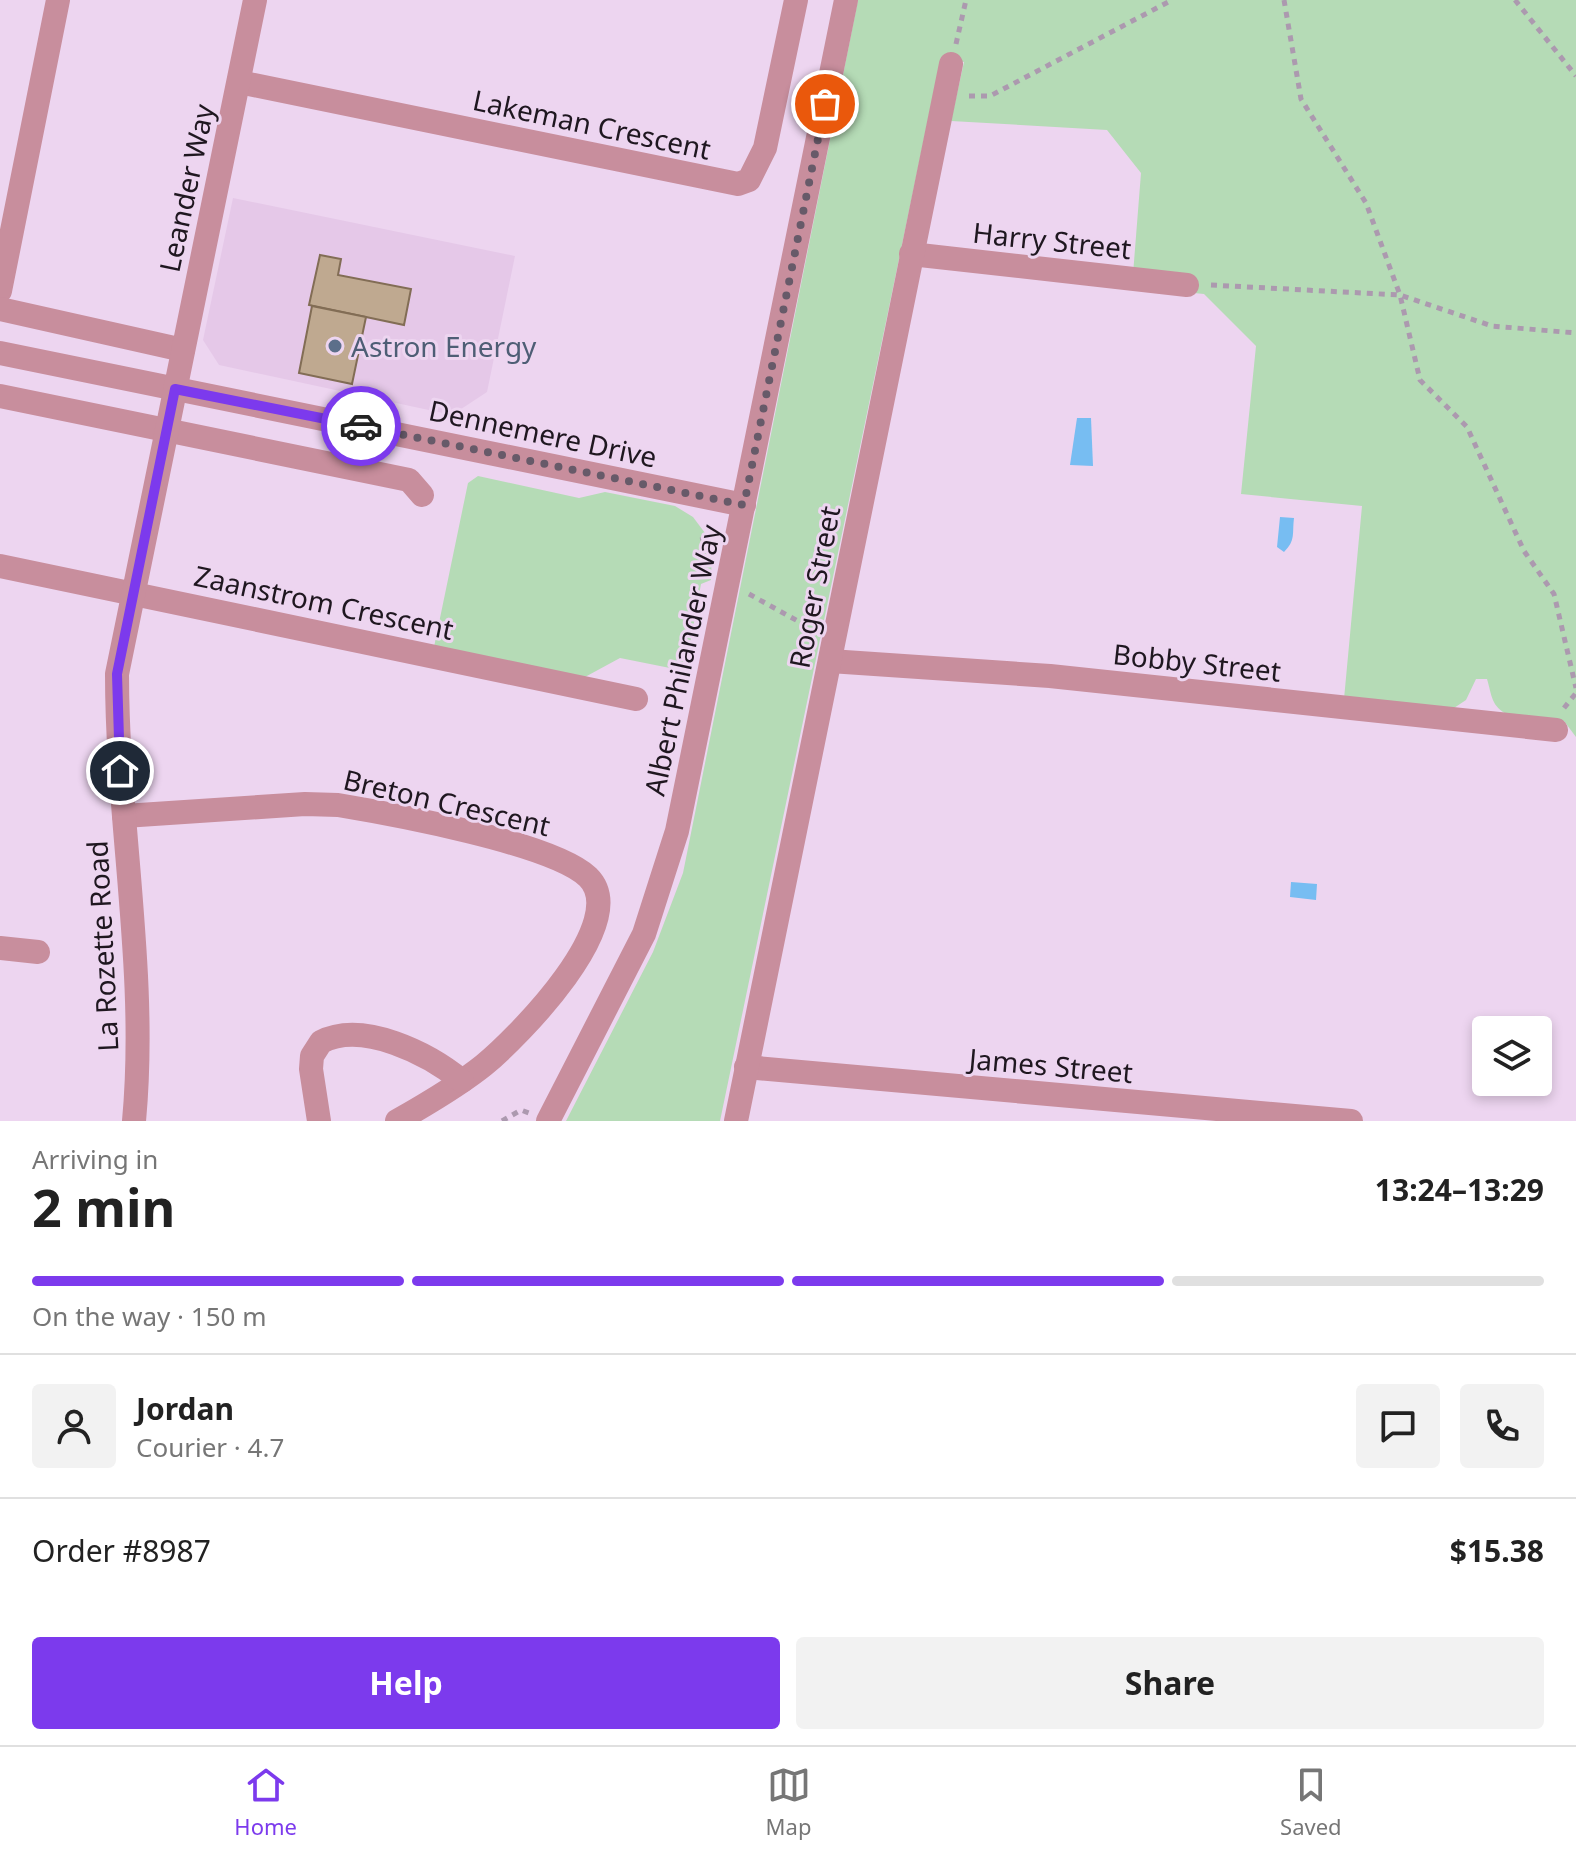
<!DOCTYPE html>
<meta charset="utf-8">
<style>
:root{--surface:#fff;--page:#f2f2f2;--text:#222;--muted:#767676;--line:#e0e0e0;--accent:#7c3aed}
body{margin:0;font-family:"Noto Sans",sans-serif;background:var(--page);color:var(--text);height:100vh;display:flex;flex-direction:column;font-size:30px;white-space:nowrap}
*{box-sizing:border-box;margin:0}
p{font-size:26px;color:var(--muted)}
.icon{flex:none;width:44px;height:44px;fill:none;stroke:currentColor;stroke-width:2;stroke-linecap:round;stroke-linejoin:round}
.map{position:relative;height:1121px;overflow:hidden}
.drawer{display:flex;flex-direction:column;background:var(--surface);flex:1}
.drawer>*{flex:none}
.controls{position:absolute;left:1472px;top:1016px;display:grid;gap:16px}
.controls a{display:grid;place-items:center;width:80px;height:80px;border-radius:8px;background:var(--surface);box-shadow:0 4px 12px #0003;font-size:40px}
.pin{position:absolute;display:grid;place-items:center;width:68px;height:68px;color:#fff;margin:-34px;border:4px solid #fff;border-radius:50%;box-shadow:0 2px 8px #0007}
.courier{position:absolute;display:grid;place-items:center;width:80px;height:80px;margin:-40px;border:6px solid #7c3aed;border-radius:50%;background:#fff;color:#222;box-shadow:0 2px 10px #0007}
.head em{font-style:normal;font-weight:700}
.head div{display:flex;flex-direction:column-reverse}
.head{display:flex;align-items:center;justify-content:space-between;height:136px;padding:0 32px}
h1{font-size:52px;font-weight:700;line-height:60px}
.bar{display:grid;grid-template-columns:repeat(4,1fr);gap:12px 8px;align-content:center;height:96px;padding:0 32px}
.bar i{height:10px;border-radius:6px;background:var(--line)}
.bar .active{background:var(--accent)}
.bar p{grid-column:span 4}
.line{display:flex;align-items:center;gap:20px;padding:0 32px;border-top:2px solid var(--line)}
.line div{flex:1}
.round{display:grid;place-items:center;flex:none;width:84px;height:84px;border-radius:8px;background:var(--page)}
.button{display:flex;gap:16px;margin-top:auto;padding:16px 32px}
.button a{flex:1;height:92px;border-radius:8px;background:var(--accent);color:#fff;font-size:32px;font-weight:700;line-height:92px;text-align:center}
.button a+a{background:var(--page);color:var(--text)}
.menu{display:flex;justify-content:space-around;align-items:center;height:112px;border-top:2px solid var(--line);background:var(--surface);font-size:22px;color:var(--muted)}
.menu a{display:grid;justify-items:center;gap:4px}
.menu .active{color:var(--accent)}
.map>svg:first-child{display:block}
</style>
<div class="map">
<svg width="1576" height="1121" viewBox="0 0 1576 1121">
<rect width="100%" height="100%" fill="#edd5f0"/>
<path fill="#e5c8e8" d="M233,198L515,256L487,392L452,415L219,365L203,340Z"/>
<g fill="#b5dbb6">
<path d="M858,0H1576V737L1564,721L1508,715C1491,706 1492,696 1487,679H1476L1466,700L1454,708L1344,699L1362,506L1241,494L1256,346L1204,294L1132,287L1141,173L1107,130L951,121L964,62L941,57L720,1121H566L653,952L683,873Z"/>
<path d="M478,476L579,498L605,492L675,506L693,517L708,537L712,550L711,580L701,584L685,671L620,658L585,677L434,647L468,483Z"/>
</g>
<g fill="#77bdf2">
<path d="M1077,418H1091L1093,466L1070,465Z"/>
<path d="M1280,517L1294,518C1292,534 1296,540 1284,552L1277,547Z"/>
<path d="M1291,882L1317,884L1316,900L1290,897Z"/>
</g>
<g fill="#bfa990" stroke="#826d55" stroke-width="2">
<path d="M320,255L341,259L338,275L411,289L404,325L309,305Z"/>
<path d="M312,306L366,317L352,384L299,373Z"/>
</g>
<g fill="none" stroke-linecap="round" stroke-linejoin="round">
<g stroke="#ac99af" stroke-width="5" stroke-dasharray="6 6" stroke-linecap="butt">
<path d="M1284,0L1301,99L1366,203L1400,295L1420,380L1467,427L1524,551L1554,594L1576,688"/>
<path d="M1515,0L1576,76"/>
<path d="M956,44L966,0"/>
<path d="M969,96H990L1172,0"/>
<path d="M1211,285L1400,295L1492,326L1576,333"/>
<path d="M702,537L707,552"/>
<path d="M749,594L814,630"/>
<path d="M1564,708L1576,693"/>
<path d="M502,1121L521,1110L529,1113"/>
</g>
<g stroke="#c88e9d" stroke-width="24">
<path d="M239,82L738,184L749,180L765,148L796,0"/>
<path d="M911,254L1187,285"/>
<path d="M0,291L58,0"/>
<path d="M0,309L183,350"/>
<path d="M0,353L744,505"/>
<path d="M0,396L409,480L422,495"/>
<path d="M0,566L636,699"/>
<path d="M830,661L1050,676L1556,730"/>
<path d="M124,816L305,804L338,805C392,814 552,843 588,877C633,921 518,1037 484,1065C458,1086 427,1104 397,1121"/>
<path d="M0,948L38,952"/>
<path d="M746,1067L1351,1121"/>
<path d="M134,1121C148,972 117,823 117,674L255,0"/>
<path d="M319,1121L311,1069L312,1056L321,1042C363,1020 429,1054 462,1081"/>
<path d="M548,1121L644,934L677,831L846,0"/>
<path d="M736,1121L951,64"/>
</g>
</g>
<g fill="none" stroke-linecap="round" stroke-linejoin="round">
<path stroke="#675a69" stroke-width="8" stroke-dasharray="0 14.4" d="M361,426L744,505L825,104"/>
<path stroke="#7c3aed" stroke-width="10" d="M120,771L117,674L175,389L361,426"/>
</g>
<circle fill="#5c6f8a" stroke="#edd5f0" stroke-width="3" cx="335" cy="346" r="8"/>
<g text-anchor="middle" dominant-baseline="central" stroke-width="6" stroke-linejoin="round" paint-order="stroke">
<g font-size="28" fill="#1f1720" stroke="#edd5f0">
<text transform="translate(592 124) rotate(12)">Lakeman Crescent</text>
<text transform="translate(186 188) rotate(-78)">Leander Way</text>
<text transform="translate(1052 240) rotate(6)">Harry Street</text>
<text transform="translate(543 433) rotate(12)">Dennemere Drive</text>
<text transform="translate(814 587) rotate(-79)">Roger Street</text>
<text transform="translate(324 602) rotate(12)">Zaanstrom Crescent</text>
<text transform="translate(682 660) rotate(-78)">Albert Philander Way</text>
<text transform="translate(1197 662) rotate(6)">Bobby Street</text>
<text transform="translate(447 802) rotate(13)">Breton Crescent</text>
<text transform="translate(102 946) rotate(-93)">La Rozette Road</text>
<text transform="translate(1051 1065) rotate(5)">James Street</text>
</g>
<g font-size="28" fill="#4e5e75" stroke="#edd5f0" text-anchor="start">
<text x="351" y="346">Astron Energy</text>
</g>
</g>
</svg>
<div class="controls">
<a><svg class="icon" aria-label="layers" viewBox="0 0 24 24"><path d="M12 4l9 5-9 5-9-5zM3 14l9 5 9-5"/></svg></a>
</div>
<div class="pin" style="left:825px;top:104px;background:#ea580c"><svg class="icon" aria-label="bag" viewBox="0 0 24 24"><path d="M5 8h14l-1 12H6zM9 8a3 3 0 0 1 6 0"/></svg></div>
<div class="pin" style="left:120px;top:771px;background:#1f2937"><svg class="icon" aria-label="home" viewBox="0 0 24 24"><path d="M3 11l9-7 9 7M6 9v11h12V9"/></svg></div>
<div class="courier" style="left:361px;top:426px"><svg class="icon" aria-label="car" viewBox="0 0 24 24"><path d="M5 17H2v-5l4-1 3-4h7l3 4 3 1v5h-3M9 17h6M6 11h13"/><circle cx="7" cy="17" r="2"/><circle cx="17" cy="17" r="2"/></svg></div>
</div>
<section class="drawer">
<div class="head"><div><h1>2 min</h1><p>Arriving in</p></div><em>13:24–13:29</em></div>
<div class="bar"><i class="active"></i><i class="active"></i><i class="active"></i><i></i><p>On the way · 150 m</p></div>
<div class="line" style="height:144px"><a class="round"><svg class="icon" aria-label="person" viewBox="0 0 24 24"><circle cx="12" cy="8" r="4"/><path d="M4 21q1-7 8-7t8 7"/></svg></a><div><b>Jordan</b><p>Courier · 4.7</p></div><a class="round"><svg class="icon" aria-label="chat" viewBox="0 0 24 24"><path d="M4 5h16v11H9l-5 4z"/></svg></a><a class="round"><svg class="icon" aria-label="phone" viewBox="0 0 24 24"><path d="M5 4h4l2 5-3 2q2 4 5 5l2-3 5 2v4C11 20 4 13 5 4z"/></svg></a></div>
<div class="line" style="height:104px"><div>Order #8987</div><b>$15.38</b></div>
<div class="button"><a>Help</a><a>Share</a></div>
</section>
<nav class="menu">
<a class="active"><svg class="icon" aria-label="home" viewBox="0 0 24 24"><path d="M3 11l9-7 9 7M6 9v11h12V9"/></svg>Home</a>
<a><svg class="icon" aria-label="map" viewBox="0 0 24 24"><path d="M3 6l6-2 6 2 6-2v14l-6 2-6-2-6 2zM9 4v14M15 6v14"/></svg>Map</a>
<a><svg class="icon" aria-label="saved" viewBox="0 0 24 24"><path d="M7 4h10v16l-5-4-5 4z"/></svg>Saved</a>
</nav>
